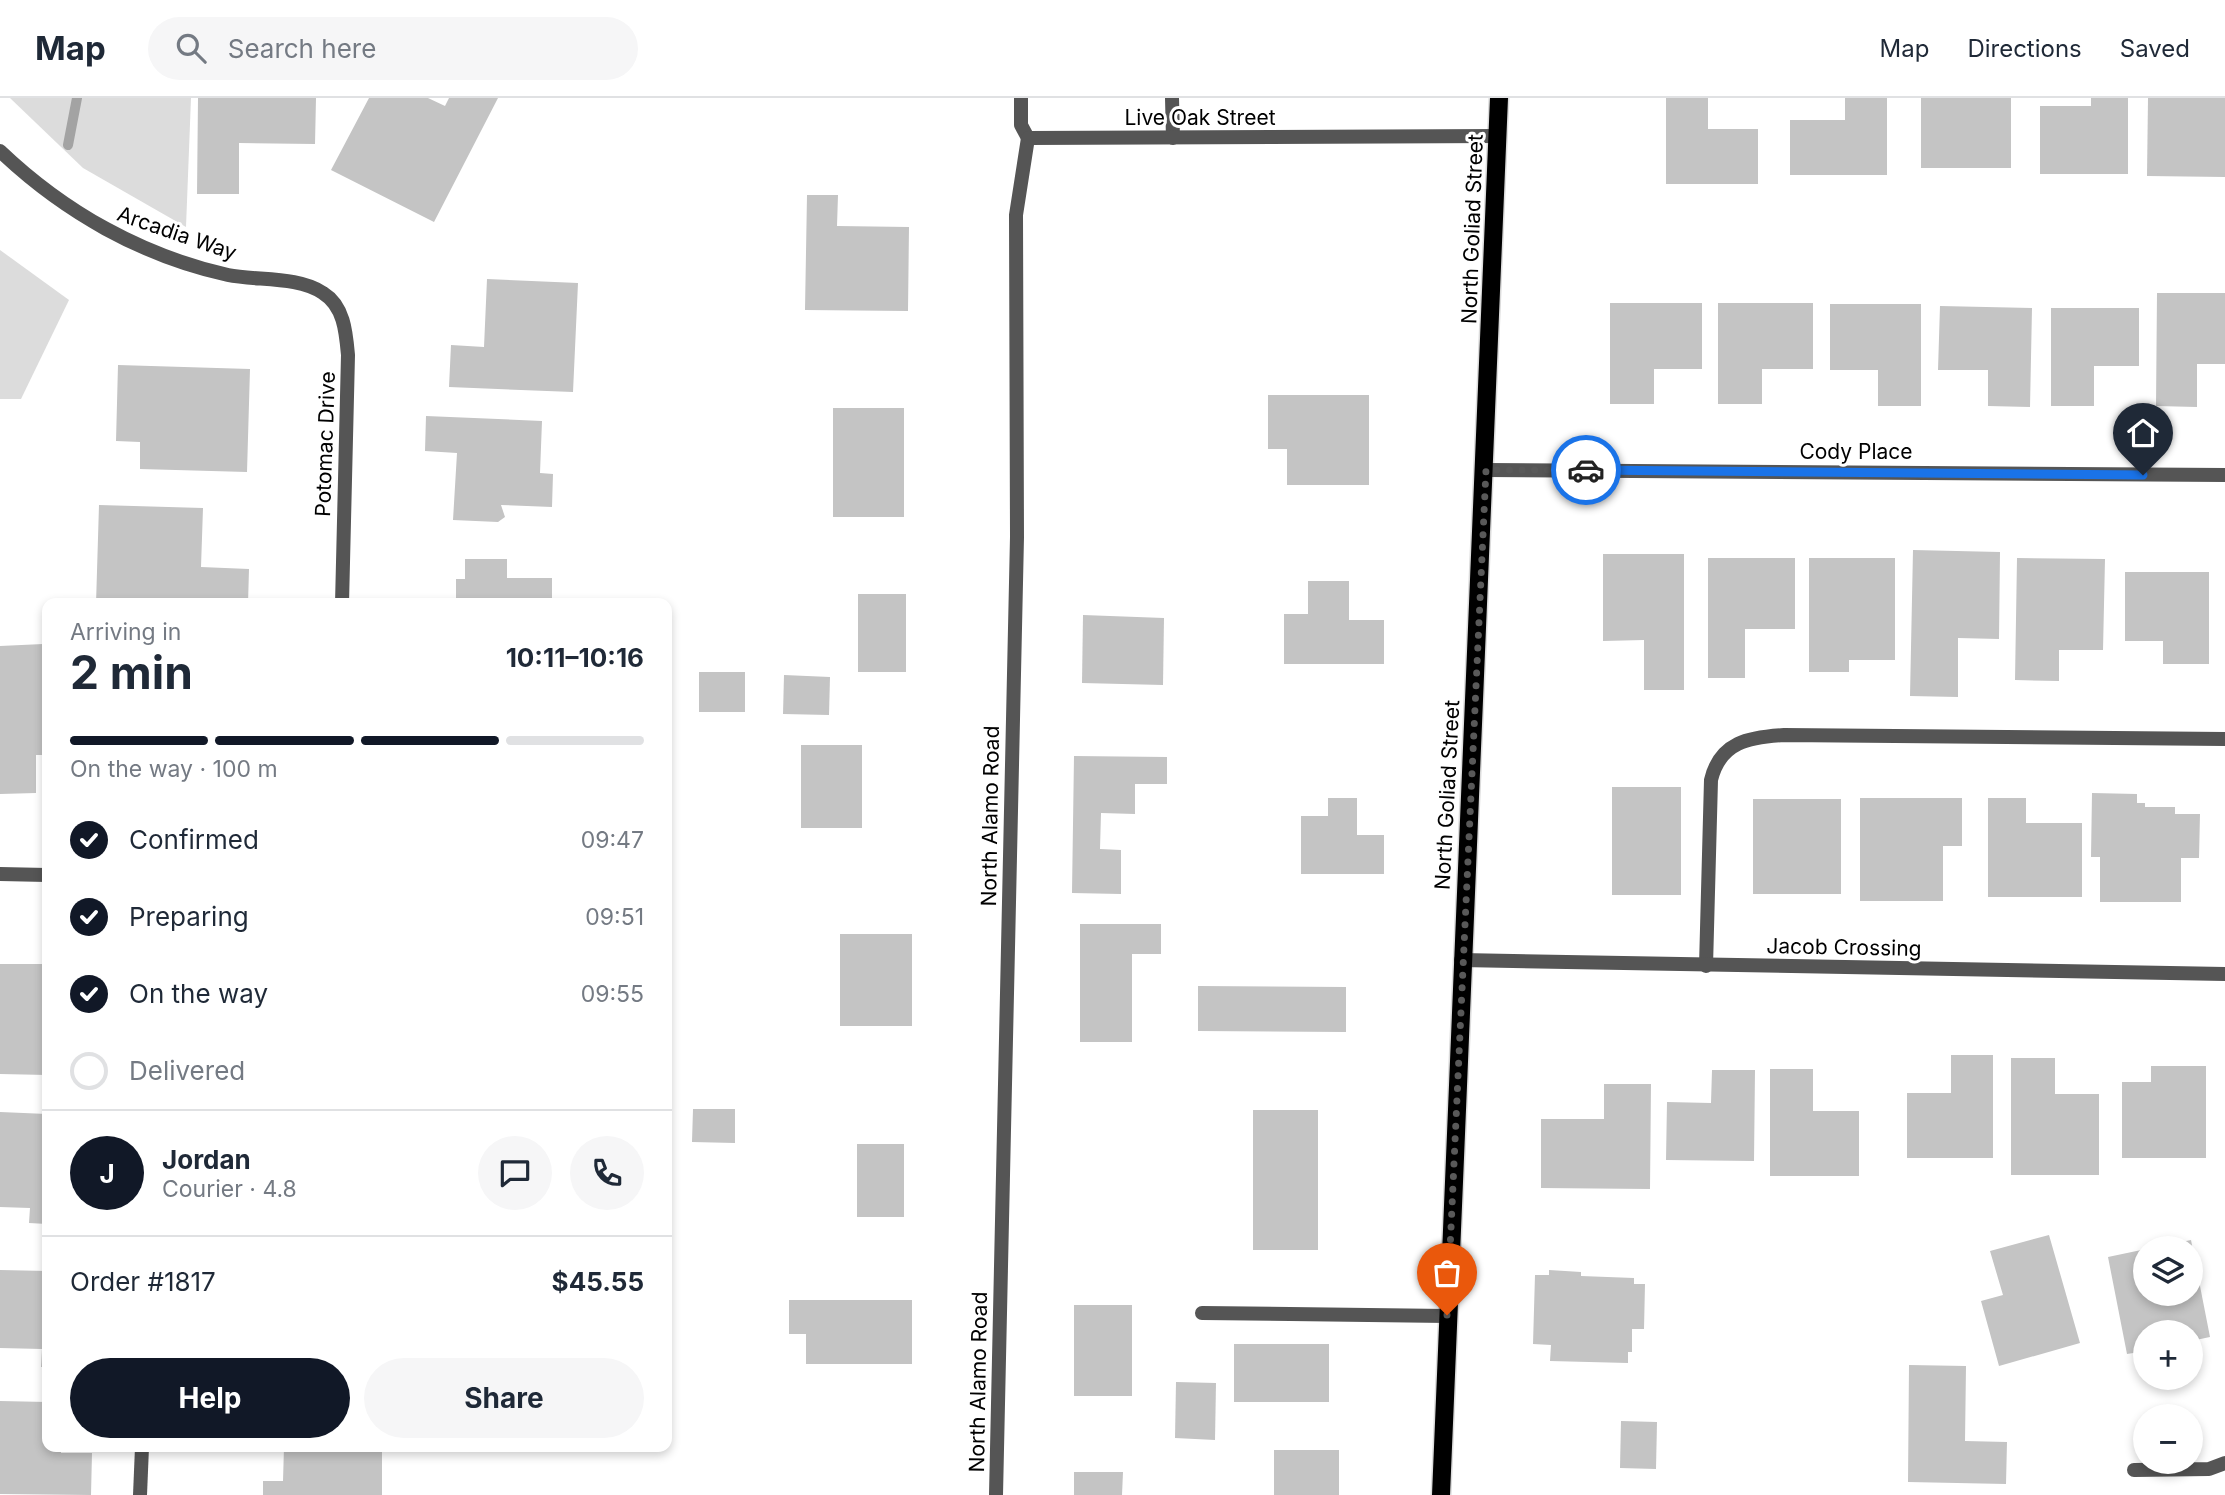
<!DOCTYPE html>
<meta charset="utf-8">
<style>
:root{--surface:#fff;--page:#f6f6f7;--text:#1f2937;--muted:#747a83;--line:#e0e1e3;--accent:#111827}
body{margin:0;font-family:Inter,sans-serif;background:var(--page);color:var(--text);height:100vh;display:flex;flex-direction:column;font-size:26px;white-space:nowrap}
*{box-sizing:border-box;margin:0}
p{font-size:23px;color:var(--muted)}
.icon{flex:none;width:38px;height:38px;fill:none;stroke:currentColor;stroke-width:2;stroke-linecap:round;stroke-linejoin:round}
.map{position:relative;flex:1;overflow:hidden}
.drawer{position:absolute;left:42px;top:500px;width:630px;height:854px;display:flex;flex-direction:column;background:var(--surface);border-radius:14px;box-shadow:0 4px 10px #0003}
.drawer>*{flex:none}
.controls{position:absolute;left:2133px;top:1138px;display:grid;gap:14px}
.controls a{display:grid;place-items:center;width:70px;height:70px;border-radius:50%;background:var(--surface);box-shadow:0 4px 10px #0003;font-size:35px}
.pin{position:absolute;display:grid;place-items:center;width:60px;height:60px;color:#fff;margin:-72px -30px;border-radius:50% 50% 50% 0;rotate:-45deg;box-shadow:0 0 7px #0007}
.pin .icon{rotate:45deg}
.courier{position:absolute;display:grid;place-items:center;width:70px;height:70px;margin:-35px;border:5px solid #1a73e8;border-radius:50%;background:#fff;color:#222;box-shadow:0 2px 9px #0007}
.overview em{font-style:normal;font-weight:700}
.overview div{display:flex;flex-direction:column-reverse}
.overview{display:flex;align-items:center;justify-content:space-between;height:119px;padding:0 28px}
h1{font-size:46px;font-weight:700;line-height:52px}
.bar{display:grid;grid-template-columns:repeat(4,1fr);gap:10px 7px;align-content:center;height:84px;padding:0 28px}
.bar i{height:9px;border-radius:5px;background:var(--line)}
.bar .on{background:var(--accent)}
.bar p{grid-column:span 4}
.line{display:flex;align-items:center;gap:18px;padding:0 28px;border-top:2px solid var(--line)}
.line div{flex:1}
.round{display:grid;place-items:center;flex:none;width:74px;height:74px;border-radius:37px;background:var(--page)}
ol{padding:0 28px;list-style:none}
li{display:flex;align-items:center;gap:21px;height:77px}
li p{margin-inline-start:auto}
li .icon{padding:7px;border-radius:50%;background:var(--accent);color:#fff;stroke-width:4}
li:last-child{color:var(--muted)}
li i{width:38px;height:38px;border:4px solid var(--line);border-radius:50%}
.action{display:flex;gap:14px;margin-top:auto;padding:14px 28px}
.action a{flex:1;height:80px;border-radius:42px;background:var(--accent);color:#fff;font-size:28px;font-weight:700;line-height:80px;text-align:center}
.action a+a{background:var(--page);color:var(--text)}
header{display:flex;align-items:center;gap:42px;box-sizing:border-box;height:98px;padding:0 35px;background:var(--surface);border-bottom:2px solid var(--line)}
header strong{font-size:33px}
nav{display:flex;gap:38px;margin-inline-start:auto;font-size:24px}
.search{width:490px;height:63px;background:var(--page);display:flex;align-items:center;gap:18px;box-sizing:border-box;padding:0 24px;border-radius:38px;color:var(--muted);font-size:26px}
.map>svg:first-child{display:block}
</style>
<header>
<strong>Map</strong>
<div class="search"><svg class="icon" aria-label="search" viewBox="0 0 24 24"><circle cx="10" cy="10" r="6"/><path d="M15 15l6 6"/></svg>Search here</div>
<nav><a>Map</a><a>Directions</a><a>Saved</a></nav>
</header>
<div class="map">
<svg width="2225" height="1397" viewBox="0 0 2225 1397">
<rect width="100%" height="100%" fill="#fff"/>
<g fill="#dcdcdc">
<path d="M10,0H191L186,129L83,70Z"/>
<path d="M0,152L69,202L21,301H0Z"/>
</g>
<g fill="none" stroke-linecap="round" stroke-linejoin="round">
<path stroke="#a3a3a3" stroke-width="10" d="M68,47L77,0"/>
</g>
<g fill="#c4c4c4">
<path d="M198,0H316L315,46L239,45V96H197Z"/>
<path d="M369,0H428L445,8L449,0H498L434,124L331,72Z"/>
<path d="M1666,0H1708V31H1758V86H1666Z"/>
<path d="M1845,0H1887V77H1790V22H1845Z"/>
<rect x="1921" y="0" width="90" height="70"/>
<path d="M2091,0H2128V76H2040V8H2091Z"/>
<path d="M2148,0H2225V79L2147,78Z"/>
<path d="M807,97H838L837,128L909,129L908,213L805,212Z"/>
<path d="M487,181L578,185L573,294L449,289L451,247L484,249Z"/>
<path d="M2157,195H2225V266H2197V309L2156,308Z"/>
<path d="M1610,205H1702V271H1654V306H1610Z"/>
<path d="M1718,205H1813V271H1762V306H1718Z"/>
<path d="M1830,206H1921V308H1878V272H1830Z"/>
<path d="M1940,208L2032,210L2030,309L1988,308V272H1938Z"/>
<path d="M2051,210H2139V268H2094V308H2051Z"/>
<path d="M118,267L250,271L247,374L140,371V344L116,343Z"/>
<path d="M1268,297H1369V387H1287V351H1268Z"/>
<rect x="833" y="310" width="71" height="109"/>
<path d="M426,318L542,323L540,375L553,376L552,409L501,407L505,419L498,424L453,422L457,355L425,353Z"/>
<path d="M99,407L203,410L201,469L249,471L248,506H96Z"/>
<path d="M1913,452L2000,454L1999,541L1958,540V599L1910,598Z"/>
<path d="M1603,456H1684V592H1644V542L1603,543Z"/>
<path d="M1708,460H1795V531H1745V580H1708Z"/>
<path d="M1809,460H1895V562H1849V574H1809Z"/>
<path d="M2017,460L2105,461L2103,552H2059V583L2015,582Z"/>
<path d="M465,461H507V480H552V506H462V502H456V481H465Z"/>
<path d="M2125,474H2209V566H2163V543H2125Z"/>
<path d="M1308,483H1349V522H1384V566H1284V516H1308Z"/>
<rect x="858" y="496" width="48" height="78"/>
<path d="M1083,517L1164,520L1163,587L1082,585Z"/>
<path d="M43,546V575H47V657H36V695L0,696V548Z"/>
<rect x="699" y="574" width="46" height="40"/>
<path d="M784,577L830,579L829,617L783,616Z"/>
<rect x="801" y="647" width="61" height="83"/>
<path d="M1074,658L1167,659V686H1135V716L1101,715L1100,751L1121,752V796L1072,795Z"/>
<rect x="1612" y="689" width="69" height="108"/>
<path d="M2092,695L2137,696V705H2145V709H2175V716H2200L2199,760H2181V804H2100V759H2091Z"/>
<path d="M1328,700H1357V737H1384V776H1301V718H1328Z"/>
<path d="M1860,700H1962V748H1943V803H1860Z"/>
<path d="M1988,700H2026V725H2082V799H1988Z"/>
<rect x="1753" y="701" width="88" height="95"/>
<path d="M1080,826H1161V856H1132V944H1080Z"/>
<rect x="840" y="836" width="72" height="92"/>
<path d="M0,866H47V977L0,976Z"/>
<path d="M1198,888L1346,889V934L1198,933Z"/>
<path d="M1951,957H1993V1060H1907V995H1951Z"/>
<path d="M2011,960H2055V996H2099V1077H2011Z"/>
<path d="M2151,968H2206V1060H2122V984H2151Z"/>
<path d="M1770,971H1813V1013H1859V1078H1770Z"/>
<path d="M1712,972H1755L1754,1063L1666,1062L1667,1004L1711,1005Z"/>
<path d="M1604,986H1651L1650,1091L1541,1090V1021H1604Z"/>
<path d="M693,1011H735V1045L692,1044Z"/>
<rect x="1253" y="1012" width="65" height="140"/>
<path d="M0,1014L47,1016V1126L29,1125L30,1110L0,1109Z"/>
<rect x="857" y="1046" width="47" height="73"/>
<path d="M2049,1137L2080,1245L1999,1268L1981,1203L2003,1197L1990,1153Z"/>
<path d="M2191,1142L2210,1239L2191,1243V1234H2146V1253L2127,1256L2108,1159L2146,1151V1195H2191V1150L2157,1149Z"/>
<path d="M0,1172L47,1173V1269H41L42,1251L0,1250Z"/>
<path d="M1549,1172L1581,1174V1178L1634,1180V1186H1645L1644,1231H1632V1254H1628V1265L1550,1263L1551,1247L1533,1246L1535,1177H1549Z"/>
<path d="M789,1202H912V1266H806V1236H789Z"/>
<rect x="1074" y="1207" width="58" height="91"/>
<rect x="1234" y="1246" width="95" height="58"/>
<path d="M1909,1267L1966,1268L1965,1343L2007,1344L2006,1386L1908,1384Z"/>
<path d="M1176,1284L1216,1285L1215,1342L1175,1340Z"/>
<path d="M0,1303L47,1304V1349H61V1355H92L91,1397L0,1396Z"/>
<path d="M1621,1323L1657,1324L1656,1371L1620,1370Z"/>
<path d="M284,1349H382V1397H263V1383H283Z"/>
<rect x="1274" y="1352" width="65" height="45"/>
<path d="M1074,1374H1123L1122,1397H1074Z"/>
</g>
<g fill="none" stroke-linecap="round" stroke-linejoin="round">
<g stroke="#dbdbdb" stroke-width="21">
<path id="primary" d="M1441,1397L1499,0"/>
</g>
<g stroke="#555" stroke-width="14">
<path d="M1021,0V27L1028,40"/>
<path d="M1172,0L1173,40"/>
<path d="M1706,868L1711,682C1720,644 1749,639 1784,637L2225,641"/>
<path d="M1202,1215L1447,1218"/>
<path d="M140,1397L142,1349"/>
</g>
<g stroke="#555" stroke-width="14">
<path d="M0,53C64,114 142,158 228,177C257,183 298,178 323,195C344,208 346,234 348,257L342,506"/>
<path d="M1486,372L2225,377"/>
<path d="M0,776L47,777"/>
<path d="M1461,862L2225,876"/>
<path d="M2134,1372L2209,1371L2225,1365"/>
<path d="M996,1397L1017,439L1016,117L1028,40L1498,38"/>
</g>
<use href="#primary" stroke="#000" stroke-width="18"/>
</g>
<g fill="none" stroke-linecap="round" stroke-linejoin="round">
<path stroke="#595959" stroke-width="7" stroke-dasharray="0 12.6" d="M1447,1217L1486,372H1586"/>
<path stroke="#1a73e8" stroke-width="9" d="M1586,372L2143,377"/>
</g>
<g text-anchor="middle" dominant-baseline="central" stroke-width="6" stroke-linejoin="round" paint-order="stroke">
<g font-size="21" fill="#000" stroke="#fff">
<text x="1200" y="19">Live Oak Street</text>
<text transform="translate(1472 131) rotate(-88)">North Goliad Street</text>
<text transform="translate(177 135) rotate(19)">Arcadia Way</text>
<text transform="translate(325 346) rotate(-88)">Potomac Drive</text>
<text x="1856" y="353">Cody Place</text>
<text transform="translate(1447 697) rotate(-87)">North Goliad Street</text>
<text transform="translate(990 718) rotate(-89)">North Alamo Road</text>
<text transform="translate(1844 849) rotate(1)">Jacob Crossing</text>
<text transform="translate(978 1284) rotate(-89)">North Alamo Road</text>
</g>
</g>
</svg>
<div class="controls">
<a><svg class="icon" aria-label="layers" viewBox="0 0 24 24"><path d="M12 4l9 5-9 5-9-5zM3 14l9 5 9-5"/></svg></a>
<a>+</a>
<a>−</a>
</div>
<div class="pin" style="left:1447px;top:1217px;background:#ea580c"><svg class="icon" aria-label="bag" viewBox="0 0 24 24"><path d="M5 8h14l-1 12H6zM9 8a3 3 0 0 1 6 0"/></svg></div>
<div class="pin" style="left:2143px;top:377px;background:#1f2937"><svg class="icon" aria-label="home" viewBox="0 0 24 24"><path d="M3 11l9-7 9 7M6 9v11h12V9"/></svg></div>
<div class="courier" style="left:1586px;top:372px"><svg class="icon" aria-label="car" viewBox="0 0 24 24"><path d="M5 17H2v-5l4-1 3-4h7l3 4 3 1v5h-3M9 17h6M6 11h13"/><circle cx="7" cy="17" r="2"/><circle cx="17" cy="17" r="2"/></svg></div>
<section class="drawer">
<div class="overview"><div><h1>2 min</h1><p>Arriving in</p></div><em>10:11–10:16</em></div>
<div class="bar"><i class="on"></i><i class="on"></i><i class="on"></i><i></i><p>On the way · 100 m</p></div>
<ol>
<li><svg class="icon" aria-label="check" viewBox="0 0 24 24"><path d="M5 12l5 5 9-10"/></svg>Confirmed<p>09:47</p></li>
<li><svg class="icon" aria-label="check" viewBox="0 0 24 24"><path d="M5 12l5 5 9-10"/></svg>Preparing<p>09:51</p></li>
<li><svg class="icon" aria-label="check" viewBox="0 0 24 24"><path d="M5 12l5 5 9-10"/></svg>On the way<p>09:55</p></li>
<li><i></i>Delivered</li>
</ol>
<div class="line" style="height:126px"><b class="round" style="background:var(--accent);color:#fff">J</b><div><b>Jordan</b><p>Courier · 4.8</p></div><a class="round"><svg class="icon" aria-label="chat" viewBox="0 0 24 24"><path d="M4 5h16v11H9l-5 4z"/></svg></a><a class="round"><svg class="icon" aria-label="phone" viewBox="0 0 24 24"><path d="M5 4h4l2 5-3 2q2 4 5 5l2-3 5 2v4C11 20 4 13 5 4z"/></svg></a></div>
<div class="line" style="height:91px"><div>Order #1817</div><b>$45.55</b></div>
<div class="action"><a>Help</a><a>Share</a></div>
</section>
</div>
